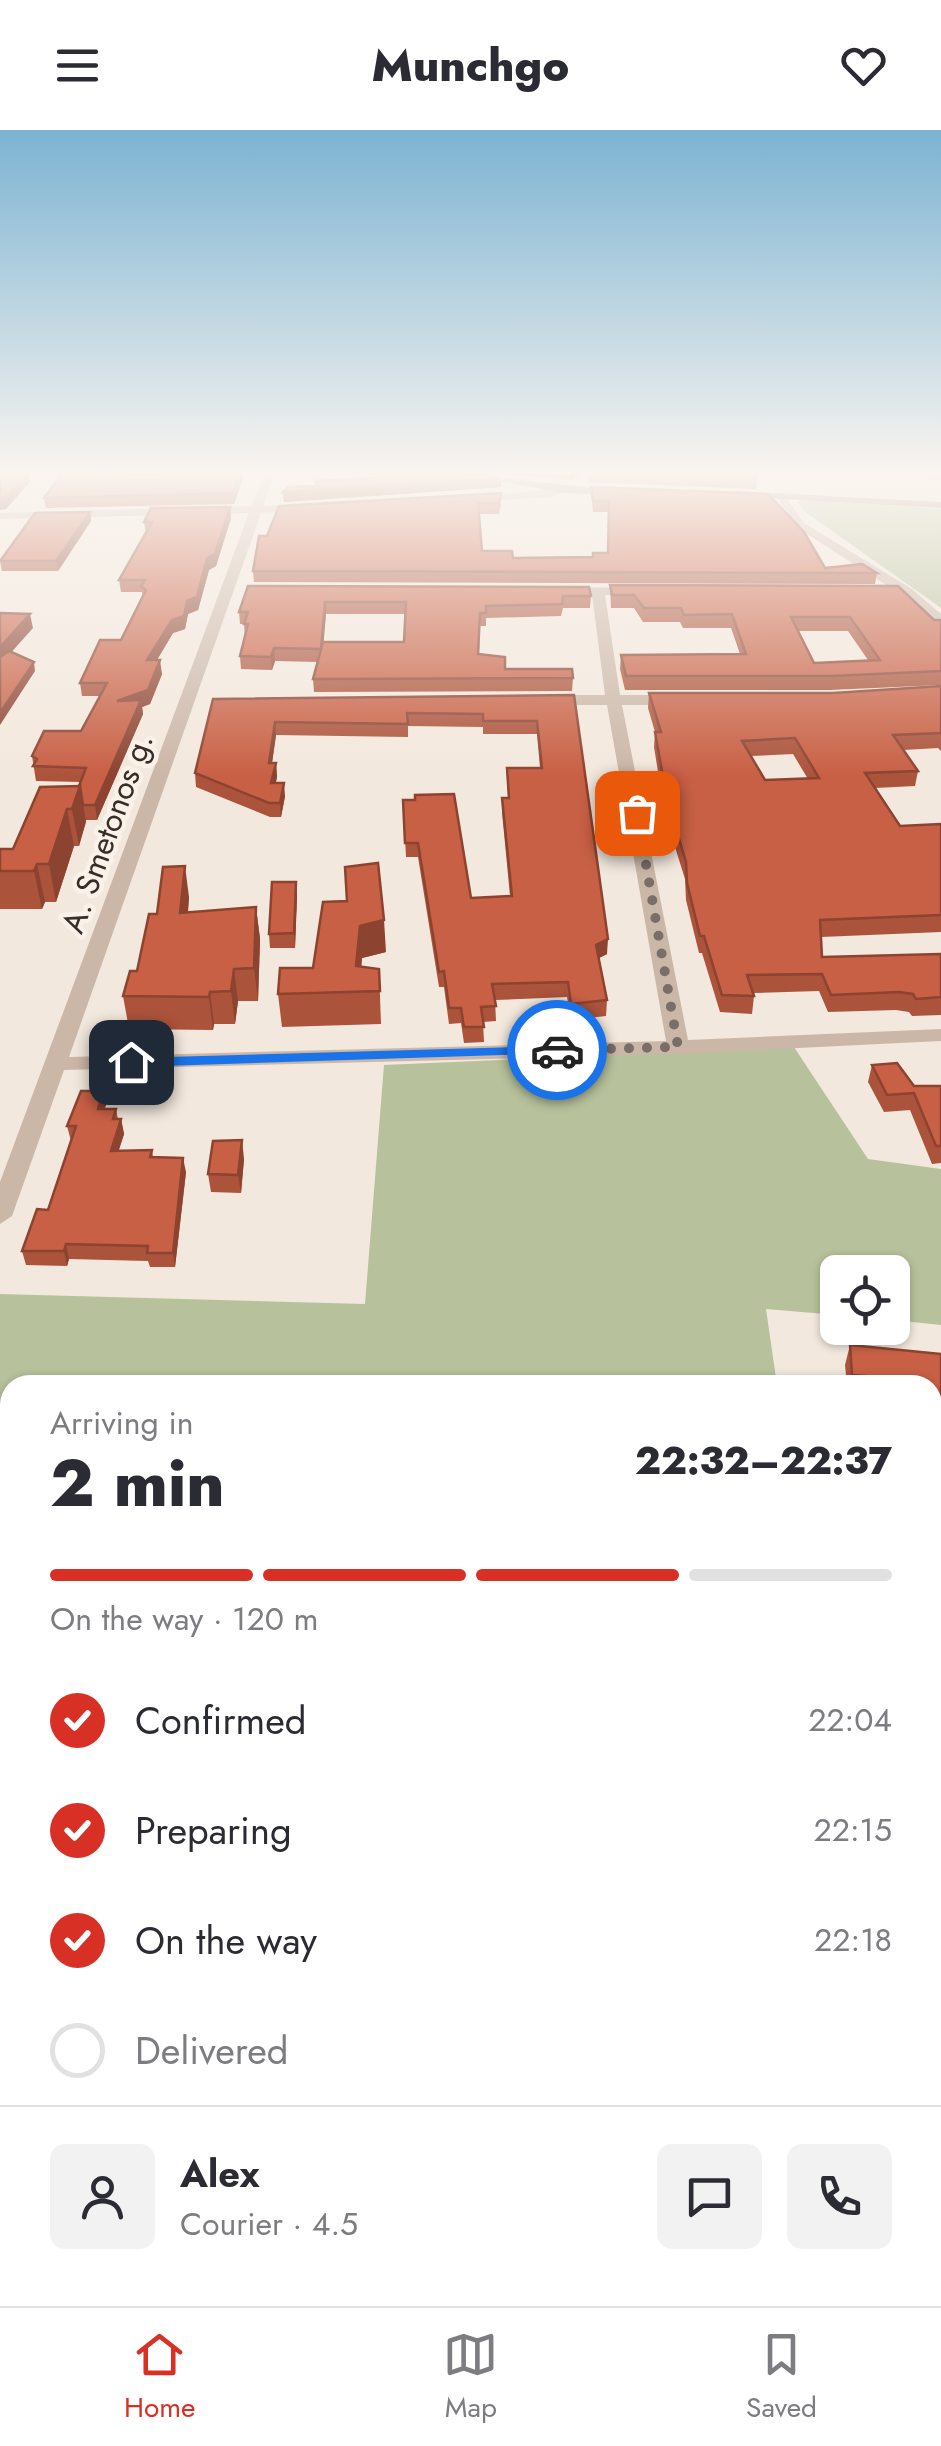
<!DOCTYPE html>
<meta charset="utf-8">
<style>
:root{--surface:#fff;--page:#f2f2f3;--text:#2b2b33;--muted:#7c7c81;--line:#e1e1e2;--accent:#d93025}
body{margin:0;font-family:Jost,sans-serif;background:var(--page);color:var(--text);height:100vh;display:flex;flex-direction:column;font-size:38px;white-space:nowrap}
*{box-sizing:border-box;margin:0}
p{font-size:32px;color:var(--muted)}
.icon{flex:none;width:55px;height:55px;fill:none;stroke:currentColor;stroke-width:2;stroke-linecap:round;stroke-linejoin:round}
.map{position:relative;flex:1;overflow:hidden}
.side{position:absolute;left:0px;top:1245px;width:942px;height:932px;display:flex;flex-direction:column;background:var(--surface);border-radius:30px 30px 0 0;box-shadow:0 2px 8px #0004}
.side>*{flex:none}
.fabs{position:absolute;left:820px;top:1125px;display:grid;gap:20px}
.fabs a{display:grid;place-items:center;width:90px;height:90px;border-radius:15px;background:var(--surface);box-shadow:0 2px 8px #0004;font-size:50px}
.pin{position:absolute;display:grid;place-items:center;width:85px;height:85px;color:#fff;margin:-42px;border-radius:20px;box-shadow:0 5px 15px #0006}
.courier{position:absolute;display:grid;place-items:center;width:100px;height:100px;margin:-50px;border:8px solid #1a73e8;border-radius:50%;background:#fff;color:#222;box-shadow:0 2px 12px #0007}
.headline em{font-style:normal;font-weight:800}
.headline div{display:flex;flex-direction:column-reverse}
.headline{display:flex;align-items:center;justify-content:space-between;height:170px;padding:0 50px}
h1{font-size:65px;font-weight:800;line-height:75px}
.bar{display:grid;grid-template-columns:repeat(4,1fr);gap:15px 10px;align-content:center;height:120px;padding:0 50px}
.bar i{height:12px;border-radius:8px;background:var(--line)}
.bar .current{background:var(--accent)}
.bar p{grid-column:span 4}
.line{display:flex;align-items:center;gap:25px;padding:0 50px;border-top:2px solid var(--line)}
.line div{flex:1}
.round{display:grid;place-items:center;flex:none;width:105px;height:105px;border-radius:15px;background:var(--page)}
ol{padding:0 50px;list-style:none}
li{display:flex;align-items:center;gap:30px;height:110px}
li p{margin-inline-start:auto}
li .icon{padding:10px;border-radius:50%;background:var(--accent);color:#fff;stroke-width:4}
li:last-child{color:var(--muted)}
li i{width:55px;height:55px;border:5px solid var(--line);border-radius:50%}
header{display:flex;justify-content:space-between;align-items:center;height:130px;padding:0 50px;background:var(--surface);font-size:45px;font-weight:800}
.menu{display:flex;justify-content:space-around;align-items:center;height:140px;border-top:2px solid var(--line);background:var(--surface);font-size:28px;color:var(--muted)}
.menu a{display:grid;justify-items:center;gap:5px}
.menu .current{color:var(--accent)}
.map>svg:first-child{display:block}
</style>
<header><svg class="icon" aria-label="menu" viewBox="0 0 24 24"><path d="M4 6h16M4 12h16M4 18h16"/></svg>Munchgo<svg class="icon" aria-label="heart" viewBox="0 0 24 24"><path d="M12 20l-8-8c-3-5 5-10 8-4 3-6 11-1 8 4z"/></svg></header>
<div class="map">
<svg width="941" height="2176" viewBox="0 0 941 2176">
<rect width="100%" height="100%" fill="#f3e8dd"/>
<g fill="#b7c29c">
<path d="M802,369L941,379V478L804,381L798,372Z"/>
<path d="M794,917L868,1029L941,1039V1195L893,1190L892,1142H838L837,1185L766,1179L777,1255H10V1621L0,1623V1164L365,1174L384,935Z"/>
</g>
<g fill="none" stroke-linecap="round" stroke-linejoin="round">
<g fill="#cbb7a8" fill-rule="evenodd">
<path d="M265,342H275L263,376L310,375L316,378L261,383L69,927L666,911L607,575H542L534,570L542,565H605L592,465L552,464L550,461L557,457L647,458V464L642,465H605L620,565H682L690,570L682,575H622L688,910L941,899V911L678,924L64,940L12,1086L0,1094V1052L249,383L0,389V383L252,376Z"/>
<path d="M736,342L941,343V349L740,346Z"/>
<path d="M563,357L567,362L548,367L470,372L464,369Z"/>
<path d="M775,363H783L804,393L912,459L941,484V495L902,465L796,397Z"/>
</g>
<g fill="#9f8679" fill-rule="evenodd">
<path d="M447,342L631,362L625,365L563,363Z"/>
<path d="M735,361L941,372V378L731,366Z"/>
</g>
<g fill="#7a6359" fill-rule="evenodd">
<path d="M0,1859L10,1861V1901L0,1899Z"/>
<path d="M932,2093L941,2095V2139L932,2137Z"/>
</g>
</g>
<g fill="#ac533b" fill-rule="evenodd">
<path d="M63,342H90L91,346L245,342L234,374L46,378L44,368Z"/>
<path d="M363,342H471L501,357L284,372L283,362L315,356V351L378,348Z"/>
<path d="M482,342H584L571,350Z"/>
<path d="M587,342H751L757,349L756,359L589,352Z"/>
<path d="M591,357L825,438L877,443L875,454L254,452L253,441L279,376L501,374L499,384H479L482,421L513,428L592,427L608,423V382H593Z"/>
<path d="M230,377L231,388L216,436L209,440L198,480L188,484L185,499L173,503L157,530L162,544L150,574L142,577L143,584L97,690H86L79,716H74L56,772H45L42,779H0V719H13L79,656L80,652L36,651L32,626L81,601L100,566H82L80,553L121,510L143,466L142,462H121L119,450L146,403L144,392Z"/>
<path d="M90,382L91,391L58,441H2L0,431Z"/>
<path d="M610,455L941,490V555L830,560H625L620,539L621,525L740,524L731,498H683L680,492H643L634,478H611ZM798,501H848L868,530L814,533Z"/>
<path d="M248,456L591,466L590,478H563L561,486L486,488V496H480L479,524L505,539L573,548L572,561L314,562L313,549L318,532L275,531L272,540L241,539L240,526L245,507L244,494H240L239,482ZM326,484H405L404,512H323Z"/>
<path d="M941,556V621L938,618L903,620L918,641L915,656L875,658L900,696L941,694V802L821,807L822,827L941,824V885L912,886L909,882L896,880L828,882L819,861L753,863L754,866L752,884L720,882L702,823H699L686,770L685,749L665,685L654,617L655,602L648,578L649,563H833ZM793,624L808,649L765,650L751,626Z"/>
<path d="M574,565L607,824L599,828L607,870L606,886L571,890L567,867L495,870L496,891L483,892L484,912L464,913L461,893L449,894L444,857H439L418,727H406L403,670L471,768L510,766L502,682V668H508L507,638H540L537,604H483V597L408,596V607L276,605L272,633H276L277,647L276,653L285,666L281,687H270L196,657L195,643L213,569Z"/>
<path d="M297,766L295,818H270L269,804Z"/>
<path d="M189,767L188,783L256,777L260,809L258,871H238L235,894H214L213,900L129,899L123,866L137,841L157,784Z"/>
<path d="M347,771L386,822L362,828L361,837L379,839L381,894L282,897L278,864L313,838Z"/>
<path d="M872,935L914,956H941V1033L932,1034L910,980L884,982L868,952Z"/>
<path d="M103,961L106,975L104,979H116L118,989H121L124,1004L118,1021L152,1020L153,1027L186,1042L175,1137H150L148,1131L69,1129L67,1136L26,1135L22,1121L48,1080L71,1011L67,996Z"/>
<path d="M244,1029L241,1063L211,1062L208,1044Z"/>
<path d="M850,1215L941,1224V1308H932V1255H847L845,1235Z"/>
<path d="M10,1754V1836L0,1834V1774Z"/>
<path d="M800,2168H852L881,2176H799Z"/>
</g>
<g fill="#8c4330">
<path d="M29,342L30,352L6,379L0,380V369Z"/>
<path d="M240,342H245L234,374L233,363Z"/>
<path d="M571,342H584L571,350Z"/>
<path d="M501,348V357L284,372L283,362Z"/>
<path d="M230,377L231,388L216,436L209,440L198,480L188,484L185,499L173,503L149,543L147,530L172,490L187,471Z"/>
<path d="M90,382L91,391L58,441L56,431Z"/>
<path d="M325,472L326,484L322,532L321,519Z"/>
<path d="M30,484L33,498L0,535V517Z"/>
<path d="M274,518L275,531L272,540L271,527Z"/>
<path d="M160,530L162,544L150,574L142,577L143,584L97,690L95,675L117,571Z"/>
<path d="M34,532L35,541L0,595V583Z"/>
<path d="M275,592L276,605L270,647L269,633Z"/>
<path d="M276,633L277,647L272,666L271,653Z"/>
<path d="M284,653L285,666L281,687L280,673Z"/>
<path d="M80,656L86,692L79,716L72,679Z"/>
<path d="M67,679L74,716L56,772L49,734Z"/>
<path d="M37,734L45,772L42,779L34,741Z"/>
<path d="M185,736L189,767L185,815L180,783Z"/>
<path d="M296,752L297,766L295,818L294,803Z"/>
<path d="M256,777L260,809L258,871L254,838Z"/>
<path d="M384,790L386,822L362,828L359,862L356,836L360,796Z"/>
<path d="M608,809L607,824L595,830L596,815Z"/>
<path d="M234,839L238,871L235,894L231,861Z"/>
<path d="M210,862L214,894L213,900L209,867Z"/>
<path d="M103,961L106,975L100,993L98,979Z"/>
<path d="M121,989L124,1004L114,1036L111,1021Z"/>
<path d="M242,1010L244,1029L241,1063L238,1045Z"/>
<path d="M183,1028L186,1042L175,1137L173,1123Z"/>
<path d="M66,1114L69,1129L67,1136L64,1121Z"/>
</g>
<g fill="#c86045" stroke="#8c4330" stroke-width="2.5" fill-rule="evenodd">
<path d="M29,342L4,369H0V343Z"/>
<path d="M63,342H89L86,346L165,344L166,342H240L233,363L44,368Z"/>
<path d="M385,342H471L501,348L283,362L288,357L317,356L315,351L398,347Z"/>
<path d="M589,342H751L757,349L589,343Z"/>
<path d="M591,357L768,364L804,402L825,438L862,434L877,443L253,441L259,406H267L279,376L501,363L499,374L478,373L482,421H512L513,428L593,427V423H608L609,371H593Z"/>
<path d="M230,377L215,424L207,428L197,467L187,471L184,486L172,490L147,530H160L148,560L117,571L141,570L95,675H83L80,656H79L86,638L33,636L37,629L32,626L44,601H81L107,553H80L100,510H121L146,460L141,456L145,450H119L152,392H144L151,378Z"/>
<path d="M90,382L56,431H0L35,383Z"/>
<path d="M610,455L898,456L934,490H941V541L832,546H626L621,525L746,524L732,484L684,485L681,478H644L634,465H612ZM791,487H850L880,530L814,533Z"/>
<path d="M248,456L589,457L591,466H563L562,474L486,476V483H480L478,524L505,527V539H572L573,548L313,549L323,512H404L406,472H325L321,519L274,518L271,527L240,526L248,494H244L248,482H239Z"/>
<path d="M0,483L30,484L0,517Z"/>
<path d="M9,521L34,532L0,583V527Z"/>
<path d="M941,556V603L893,605L918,641L865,643L900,696L941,694V785L820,790L822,827L941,824V867L916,869L913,864L899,862L831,865L822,844L747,845L754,866L722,865L704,806H700L687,753L686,732L667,669L655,602H661L649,563H833ZM795,608L819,648L765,650L742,611Z"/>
<path d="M574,565L608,809L596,815L607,870L571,874L568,852L492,854L496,876L481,877L484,897H464L461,878H449L444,841L439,842L418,713H405L403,670H415V665L454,664L471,768L512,766L502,668H509L507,638H542L537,591H483V584L407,583L408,594L275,592L269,633H276L271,653H284L280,673H269L195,643L213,569Z"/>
<path d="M80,656L72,679H67L49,734H37L34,741H0V719H13L40,657Z"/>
<path d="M378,733L384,790L360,796L356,836L379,839L380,861L278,864L280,838H313L323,772L347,771L345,737Z"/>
<path d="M185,736L180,783L256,777L254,838L234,839L231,861L210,862L209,867L123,866L130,841H137L149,784H157L163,737Z"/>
<path d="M272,752H296L294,803L269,804Z"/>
<path d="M897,933L914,956H941V1016H936L914,963L887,965L872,935Z"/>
<path d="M81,961H103L98,979H116L113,989H121L111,1021L152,1020L150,1027L183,1028L173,1123H147L148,1116L66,1114L64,1121H22L37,1079L48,1080L76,996H67Z"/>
<path d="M242,1010L238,1045L208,1044L213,1011Z"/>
<path d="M850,1215L941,1224V1288L932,1287V1255H866L865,1246L852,1245Z"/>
<path d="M10,1754V1822L0,1820V1774Z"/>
<path d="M265,2168L289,2169V2176H264Z"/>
<path d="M418,2168H454L453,2176H417Z"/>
<path d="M805,2168H852L881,2176H805Z"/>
</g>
<linearGradient id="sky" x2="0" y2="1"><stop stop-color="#7cb3d2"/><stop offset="0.53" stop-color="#faf5f0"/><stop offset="1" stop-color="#faf5f0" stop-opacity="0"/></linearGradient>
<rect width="941" height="646" fill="url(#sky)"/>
<path fill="#1a73e8" d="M557,916L562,917V923L131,937L124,932L131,928Z"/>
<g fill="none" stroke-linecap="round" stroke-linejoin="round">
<path stroke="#796e68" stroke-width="10" stroke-dasharray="0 18" d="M557,920L678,917L637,683"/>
</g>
<g text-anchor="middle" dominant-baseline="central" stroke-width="9" stroke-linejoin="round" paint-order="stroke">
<g font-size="32" fill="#382d29" stroke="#faf2e9">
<text transform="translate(107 703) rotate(-70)">A. Smetonos g.</text>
</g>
</g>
</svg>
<div class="fabs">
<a><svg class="icon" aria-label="locate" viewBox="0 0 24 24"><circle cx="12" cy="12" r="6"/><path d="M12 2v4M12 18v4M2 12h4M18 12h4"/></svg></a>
</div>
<div class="pin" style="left:637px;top:683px;background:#ea580c"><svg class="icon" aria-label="bag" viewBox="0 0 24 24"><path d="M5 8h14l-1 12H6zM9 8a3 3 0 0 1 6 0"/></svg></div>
<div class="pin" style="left:131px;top:932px;background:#1f2937"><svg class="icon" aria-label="home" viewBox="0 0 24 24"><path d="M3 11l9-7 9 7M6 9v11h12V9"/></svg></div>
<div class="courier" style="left:557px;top:920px"><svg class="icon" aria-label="car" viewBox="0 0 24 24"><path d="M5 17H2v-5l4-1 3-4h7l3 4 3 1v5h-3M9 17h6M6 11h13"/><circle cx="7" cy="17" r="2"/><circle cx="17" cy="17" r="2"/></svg></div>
<section class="side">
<div class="headline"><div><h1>2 min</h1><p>Arriving in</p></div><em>22:32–22:37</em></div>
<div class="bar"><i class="current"></i><i class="current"></i><i class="current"></i><i></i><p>On the way · 120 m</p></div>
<ol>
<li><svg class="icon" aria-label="check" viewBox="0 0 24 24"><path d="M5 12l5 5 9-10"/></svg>Confirmed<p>22:04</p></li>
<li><svg class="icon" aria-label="check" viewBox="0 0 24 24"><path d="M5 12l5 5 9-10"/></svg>Preparing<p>22:15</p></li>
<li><svg class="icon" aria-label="check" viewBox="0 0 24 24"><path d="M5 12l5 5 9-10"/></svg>On the way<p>22:18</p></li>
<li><i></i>Delivered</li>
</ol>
<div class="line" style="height:180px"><a class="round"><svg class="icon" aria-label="person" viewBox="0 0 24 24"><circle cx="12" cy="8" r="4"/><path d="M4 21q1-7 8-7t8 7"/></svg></a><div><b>Alex</b><p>Courier · 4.5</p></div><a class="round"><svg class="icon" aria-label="chat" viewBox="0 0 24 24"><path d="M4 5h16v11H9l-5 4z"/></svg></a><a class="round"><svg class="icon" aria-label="phone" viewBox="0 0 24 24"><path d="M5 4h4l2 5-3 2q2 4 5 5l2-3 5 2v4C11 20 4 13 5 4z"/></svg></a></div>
</section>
</div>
<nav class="menu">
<a class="current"><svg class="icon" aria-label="home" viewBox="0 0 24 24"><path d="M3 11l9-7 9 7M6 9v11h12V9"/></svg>Home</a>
<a><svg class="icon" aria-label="map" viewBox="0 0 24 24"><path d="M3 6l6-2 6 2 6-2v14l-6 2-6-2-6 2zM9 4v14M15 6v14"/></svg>Map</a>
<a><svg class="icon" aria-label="saved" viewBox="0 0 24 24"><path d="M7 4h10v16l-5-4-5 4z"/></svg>Saved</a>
</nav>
